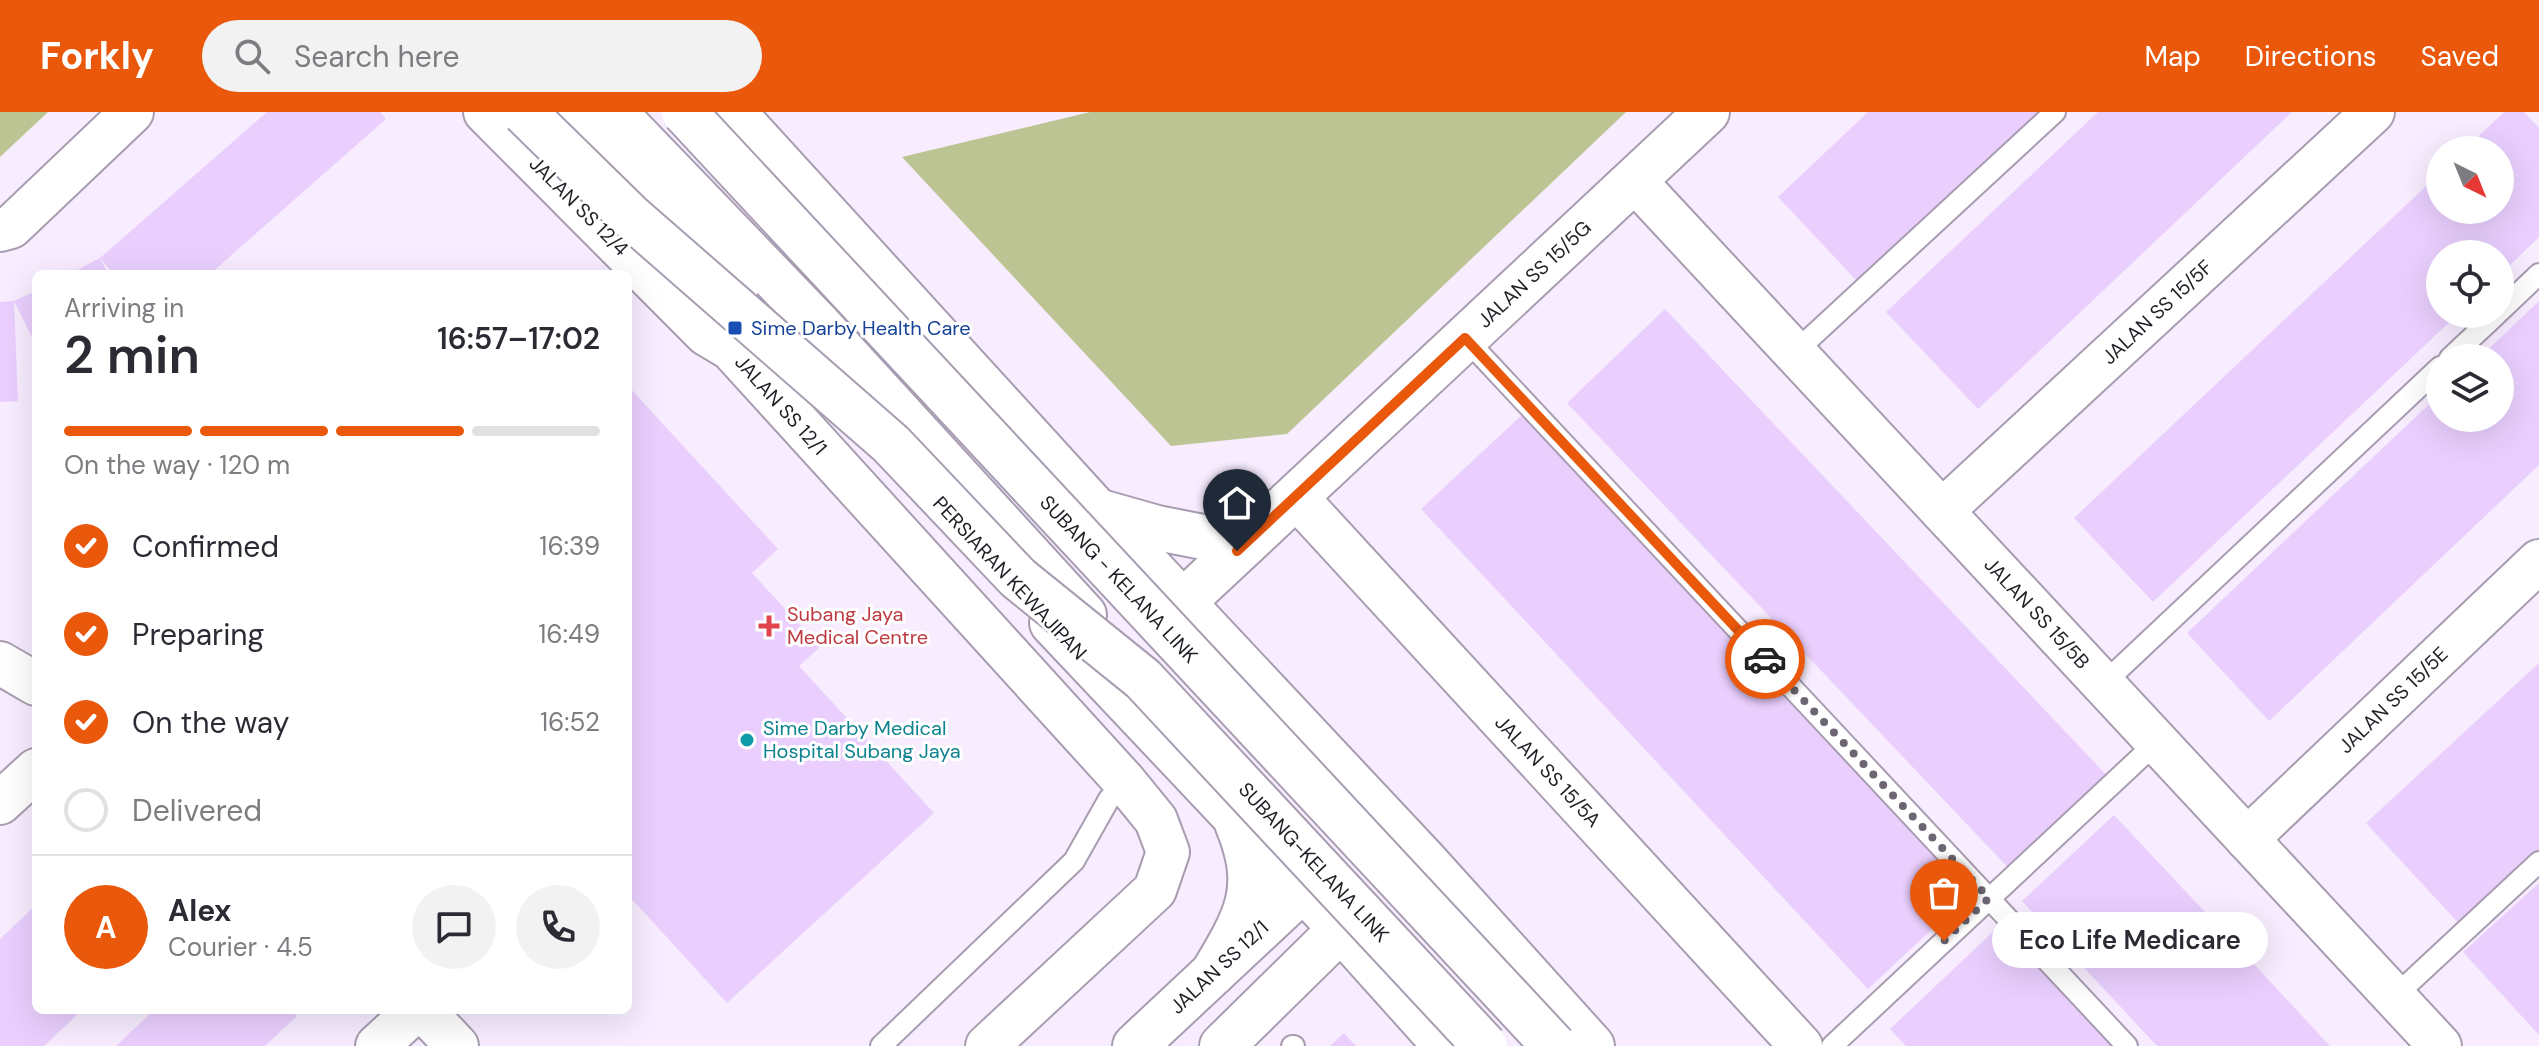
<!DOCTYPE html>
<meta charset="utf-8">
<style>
:root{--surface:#fff;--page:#f2f2f3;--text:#2b2b33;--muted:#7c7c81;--line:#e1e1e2;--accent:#ea580c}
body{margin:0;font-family:"DM Sans",sans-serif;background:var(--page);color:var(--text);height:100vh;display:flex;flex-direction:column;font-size:30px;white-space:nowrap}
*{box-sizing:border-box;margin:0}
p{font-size:26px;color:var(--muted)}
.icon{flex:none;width:44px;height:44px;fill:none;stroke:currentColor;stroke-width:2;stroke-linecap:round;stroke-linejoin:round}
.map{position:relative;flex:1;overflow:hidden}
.drawer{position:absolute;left:32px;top:158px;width:600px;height:744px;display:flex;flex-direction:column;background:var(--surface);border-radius:12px;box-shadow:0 8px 32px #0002}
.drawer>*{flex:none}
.needle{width:52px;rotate:137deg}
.controls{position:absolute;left:2426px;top:24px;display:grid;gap:16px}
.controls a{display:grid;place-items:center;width:88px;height:88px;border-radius:50%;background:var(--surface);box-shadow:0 8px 32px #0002;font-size:40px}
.pin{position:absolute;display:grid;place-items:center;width:68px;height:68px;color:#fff;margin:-82px -34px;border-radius:50% 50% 50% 0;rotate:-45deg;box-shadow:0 0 8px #0007}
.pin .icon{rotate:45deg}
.courier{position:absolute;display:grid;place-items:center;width:80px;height:80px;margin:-40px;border:6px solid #ea580c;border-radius:50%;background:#fff;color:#222;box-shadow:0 2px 10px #0007}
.bubble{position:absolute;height:56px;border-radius:28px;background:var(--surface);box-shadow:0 8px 32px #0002;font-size:26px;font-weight:600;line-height:56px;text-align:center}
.headline em{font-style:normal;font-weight:600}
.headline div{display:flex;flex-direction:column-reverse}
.headline{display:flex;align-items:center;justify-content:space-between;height:136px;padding:0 32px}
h1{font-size:52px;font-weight:600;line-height:60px}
.bar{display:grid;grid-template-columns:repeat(4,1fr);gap:12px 8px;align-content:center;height:96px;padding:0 32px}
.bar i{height:10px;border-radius:6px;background:var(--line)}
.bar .current{background:var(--accent)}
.bar p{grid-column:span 4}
.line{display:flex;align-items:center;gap:20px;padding:0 32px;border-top:2px solid var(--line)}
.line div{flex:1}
.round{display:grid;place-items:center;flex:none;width:84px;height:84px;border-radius:42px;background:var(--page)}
ol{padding:0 32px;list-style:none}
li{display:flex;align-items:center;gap:24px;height:88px}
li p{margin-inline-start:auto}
li .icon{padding:8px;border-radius:50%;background:var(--accent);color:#fff;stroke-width:4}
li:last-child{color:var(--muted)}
li i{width:44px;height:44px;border:4px solid var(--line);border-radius:50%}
header{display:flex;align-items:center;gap:48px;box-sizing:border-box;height:112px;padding:0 40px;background:var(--accent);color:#fff}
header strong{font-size:38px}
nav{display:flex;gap:44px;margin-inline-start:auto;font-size:28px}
.search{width:560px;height:72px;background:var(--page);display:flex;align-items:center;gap:20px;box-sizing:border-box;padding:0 28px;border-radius:44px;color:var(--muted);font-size:30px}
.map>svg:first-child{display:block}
</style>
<header>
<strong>Forkly</strong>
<div class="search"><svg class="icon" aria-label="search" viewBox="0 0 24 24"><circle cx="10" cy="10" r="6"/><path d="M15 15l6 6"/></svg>Search here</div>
<nav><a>Map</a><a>Directions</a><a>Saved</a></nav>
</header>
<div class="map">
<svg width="2539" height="934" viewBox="0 0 2539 934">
<rect width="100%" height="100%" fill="#f7edff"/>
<g fill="#bdc494">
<path d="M0,0H48L0,45Z"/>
<path d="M1090,0H1626L1287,322L1171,334L902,45Z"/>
</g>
<g fill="#eacffe">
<path d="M267,0H380L386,7L210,162H114L100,146L108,162H70L100,146Z"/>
<path d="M1868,0H2038L1858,170L1778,85Z"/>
<path d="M2098,0H2292L1978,297L1886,200Z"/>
<path d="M2504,0H2524L2539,16V125L2500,163V142H2440V202H2458L2153,490L2074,406L2440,61V98H2500V38H2464Z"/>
<path d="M36,179V233L14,189Z"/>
<path d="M14,189L18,289L0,290V190Z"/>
<path d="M2539,189V353L2269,609L2187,521L2440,282V306H2500V246H2479Z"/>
<path d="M1665,197L2115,672L2017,765L1567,291Z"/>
<path d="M628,274L778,437L752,461L820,535L799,554L934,701L727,891L628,783Z"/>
<path d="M1526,299L1973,779L1868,877L1421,397Z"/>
<path d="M2539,551V745L2463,816L2366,711Z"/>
<path d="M2114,703L2265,864L2330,934H2157L2022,789Z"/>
<path d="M2539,771V923L2463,840Z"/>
<path d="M36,793V898H82L44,934H0V827Z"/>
<path d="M1998,815L2058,877L2112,934H1906L1890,917Z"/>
<path d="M154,898H291L297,904L265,934H116Z"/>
<path d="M1344,921L1356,934H1330Z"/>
</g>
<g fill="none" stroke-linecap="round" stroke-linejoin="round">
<g stroke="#a89cb1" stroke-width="24">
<g id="service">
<path d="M2500,199L2539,162"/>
<path d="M1465,226L2127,934"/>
<path d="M1794,241L2055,0"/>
<path d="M2450,246L2497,202"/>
<path d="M2103,572L2440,255"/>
<path d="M2394,885L2539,750"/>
<path d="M881,934L1074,749L1109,687L1125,670"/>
<path d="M1292,934H1294"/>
<path d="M1832,934L2157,630"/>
</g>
</g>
<g stroke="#a89cb1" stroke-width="46">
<g id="minor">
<path d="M485,0L706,222L731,237L1125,670L1156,708L1168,740L1155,778L987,934"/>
<path d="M1634,68L2440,934"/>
<path d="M0,118L11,115L132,0"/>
<path d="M1296,385L1801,934"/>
<path d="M1942,399L2373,0"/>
<path d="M0,551L36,572"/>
<path d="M0,691L36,658"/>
<path d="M2247,727L2539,449"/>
<path d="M423,898L457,934"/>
<path d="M377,934L416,898"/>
</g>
</g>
<g stroke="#a89cb1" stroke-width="48">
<g id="tertiary">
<path d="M1097,399L1157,416L1203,425L1255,422"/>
<path d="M1183,490L1707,0"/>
<path d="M1135,934L1303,777"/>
<path d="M1222,934L1341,817"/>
</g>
</g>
<g stroke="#a89cb1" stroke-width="48">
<g id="secondary">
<path d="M571,0L736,176"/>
<path d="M733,0L1097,399L1425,749L1592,934"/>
<path d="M1052,511L1341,817L1446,934"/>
<path d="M1213,861C1247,804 1264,776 1237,711"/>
</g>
</g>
<g stroke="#a89cb1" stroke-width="48">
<path id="primary" d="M614,0L820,214L1084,503"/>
</g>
<use href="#service" stroke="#fff" stroke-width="20"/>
<use href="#minor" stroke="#fff" stroke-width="42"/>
<use href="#tertiary" stroke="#fff" stroke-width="44"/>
<use href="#secondary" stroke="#fff" stroke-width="44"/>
<use href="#primary" stroke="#fff" stroke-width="44"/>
<g stroke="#a89cb1" stroke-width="48" stroke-linecap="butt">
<g id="primary-bridge">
<path d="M524,0L629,103L891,332L1018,466L1143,567L1485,934"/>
<path d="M684,0L1554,934"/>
</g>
</g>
<use href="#primary-bridge" stroke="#fff" stroke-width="44"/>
</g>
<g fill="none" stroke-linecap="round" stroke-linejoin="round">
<path stroke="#6d6672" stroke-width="8" stroke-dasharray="0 14.4" d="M1765,547L1989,786L1944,829"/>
<path stroke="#ea580c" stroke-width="10" d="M1237,439L1465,226L1765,547"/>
</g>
<rect fill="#1a4fb4" stroke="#fff" stroke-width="3" x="727" y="208" width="16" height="16" rx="4"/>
<path fill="#e0444e" stroke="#fff" stroke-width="3" d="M765 502h8v8h8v8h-8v8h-8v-8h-8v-8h8z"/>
<circle fill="#0f9aa8" stroke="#fff" stroke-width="3" cx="747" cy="628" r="8"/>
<g text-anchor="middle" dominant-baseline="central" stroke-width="6" stroke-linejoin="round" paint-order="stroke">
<g font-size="20" fill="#231e26" stroke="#fff">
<text transform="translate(579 94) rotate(45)">JALAN SS 12/4</text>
<text transform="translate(1534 162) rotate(-43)">JALAN SS 15/5G</text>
<text transform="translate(2157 200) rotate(-43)">JALAN SS 15/5F</text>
<text transform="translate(781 293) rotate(48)">JALAN SS 12/1</text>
<text transform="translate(1010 466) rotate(47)">PERSIARAN KEWAJIPAN</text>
<text transform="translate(1119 467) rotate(47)">SUBANG - KELANA LINK</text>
<text transform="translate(2037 501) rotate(47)">JALAN SS 15/5B</text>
<text transform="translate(2393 588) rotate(-44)">JALAN SS 15/5E</text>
<text transform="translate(1548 659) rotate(47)">JALAN SS 15/5A</text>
<text transform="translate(1314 750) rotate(47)">SUBANG-KELANA LINK</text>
<text transform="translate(1219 855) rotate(-43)">JALAN SS 12/1</text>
</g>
<g font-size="20" fill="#164399" stroke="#fff" text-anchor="start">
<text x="751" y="216">Sime Darby Health Care</text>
</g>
<g font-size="20" fill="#be3a42" stroke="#fff" text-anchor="start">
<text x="787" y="502">Subang Jaya<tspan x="787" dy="23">Medical Centre</tspan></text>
</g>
<g font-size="20" fill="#0d838f" stroke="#fff" text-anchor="start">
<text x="763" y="616">Sime Darby Medical<tspan x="763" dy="23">Hospital Subang Jaya</tspan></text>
</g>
</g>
</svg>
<div class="controls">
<a><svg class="needle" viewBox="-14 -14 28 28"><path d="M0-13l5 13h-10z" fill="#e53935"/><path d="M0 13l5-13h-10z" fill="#7c7c81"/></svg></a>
<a><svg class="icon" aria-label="locate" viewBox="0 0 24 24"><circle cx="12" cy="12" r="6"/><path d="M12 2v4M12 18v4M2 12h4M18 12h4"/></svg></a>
<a><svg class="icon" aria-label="layers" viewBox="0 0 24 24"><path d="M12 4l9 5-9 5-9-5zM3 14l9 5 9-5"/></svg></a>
</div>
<div class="pin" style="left:1944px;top:829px;background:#ea580c"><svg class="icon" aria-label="bag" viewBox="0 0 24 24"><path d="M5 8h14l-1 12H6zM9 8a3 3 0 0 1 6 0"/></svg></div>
<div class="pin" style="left:1237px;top:439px;background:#1f2937"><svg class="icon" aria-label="home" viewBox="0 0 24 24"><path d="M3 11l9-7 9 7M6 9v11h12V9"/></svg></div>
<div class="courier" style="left:1765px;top:547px"><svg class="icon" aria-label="car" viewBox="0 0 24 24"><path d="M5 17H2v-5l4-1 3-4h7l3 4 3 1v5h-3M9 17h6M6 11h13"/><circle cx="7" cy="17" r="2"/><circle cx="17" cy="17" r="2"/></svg></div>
<div class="bubble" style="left:1992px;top:800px;width:276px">Eco Life Medicare</div>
<section class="drawer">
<div class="headline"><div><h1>2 min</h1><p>Arriving in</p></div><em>16:57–17:02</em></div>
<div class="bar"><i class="current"></i><i class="current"></i><i class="current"></i><i></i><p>On the way · 120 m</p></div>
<ol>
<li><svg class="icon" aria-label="check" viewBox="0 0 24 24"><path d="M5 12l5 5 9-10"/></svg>Confirmed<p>16:39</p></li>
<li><svg class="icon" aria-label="check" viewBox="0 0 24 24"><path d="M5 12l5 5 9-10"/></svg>Preparing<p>16:49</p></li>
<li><svg class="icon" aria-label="check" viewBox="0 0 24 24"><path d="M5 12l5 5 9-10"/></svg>On the way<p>16:52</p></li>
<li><i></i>Delivered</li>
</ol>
<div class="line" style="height:144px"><b class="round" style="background:var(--accent);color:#fff">A</b><div><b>Alex</b><p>Courier · 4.5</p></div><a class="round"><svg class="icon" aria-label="chat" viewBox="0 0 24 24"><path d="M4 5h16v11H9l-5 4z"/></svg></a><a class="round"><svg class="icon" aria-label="phone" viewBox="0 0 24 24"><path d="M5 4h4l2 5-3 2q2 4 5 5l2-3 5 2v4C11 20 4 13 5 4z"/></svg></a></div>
</section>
</div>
